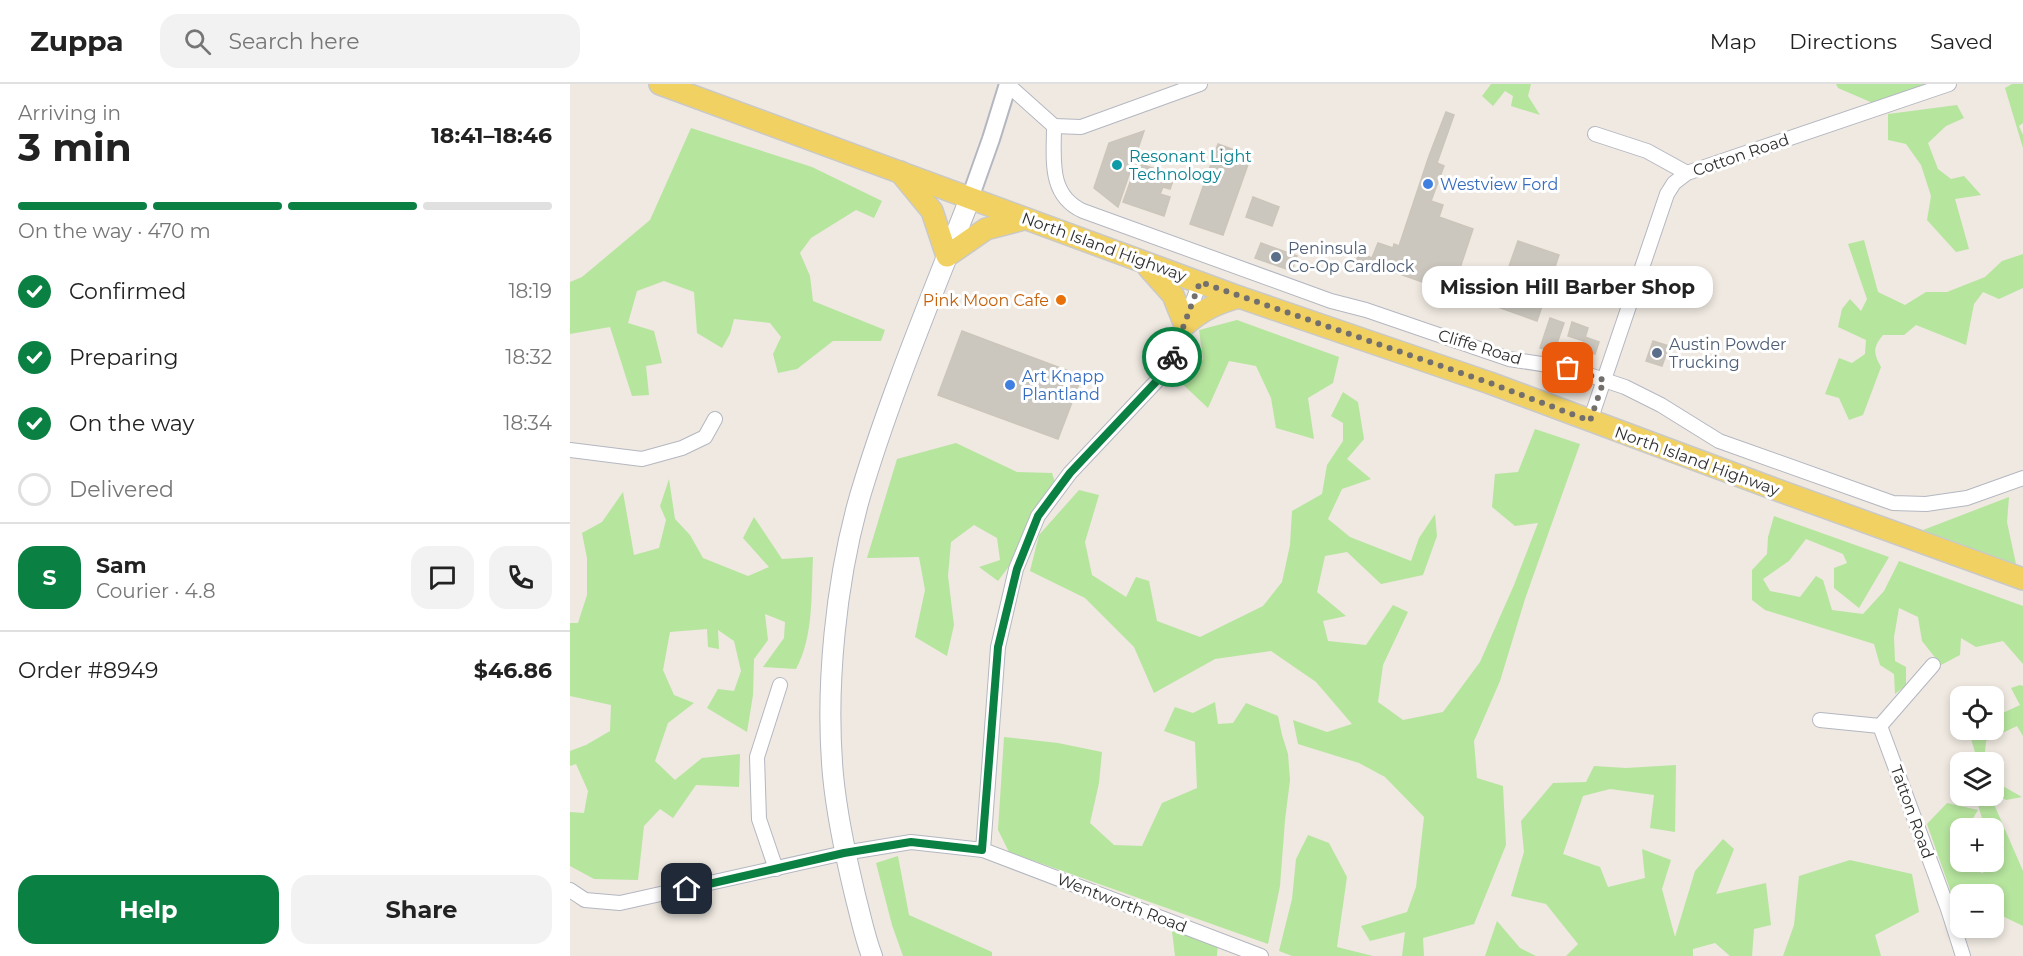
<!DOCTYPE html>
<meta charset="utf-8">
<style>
:root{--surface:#fff;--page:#f2f2f2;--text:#222;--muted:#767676;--line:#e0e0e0;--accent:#0b8043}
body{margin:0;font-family:Montserrat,sans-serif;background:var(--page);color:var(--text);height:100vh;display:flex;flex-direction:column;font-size:22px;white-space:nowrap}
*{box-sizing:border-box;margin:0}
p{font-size:20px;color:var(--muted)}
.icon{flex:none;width:33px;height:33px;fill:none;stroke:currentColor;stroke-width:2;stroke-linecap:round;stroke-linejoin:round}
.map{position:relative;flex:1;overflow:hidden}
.drawer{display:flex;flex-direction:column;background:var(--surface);width:570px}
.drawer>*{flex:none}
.controls{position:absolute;left:1380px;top:602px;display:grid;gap:12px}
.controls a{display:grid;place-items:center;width:54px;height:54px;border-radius:12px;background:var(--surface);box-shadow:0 3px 9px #0003;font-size:30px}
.pin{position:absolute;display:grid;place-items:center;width:51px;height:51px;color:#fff;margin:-26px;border-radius:12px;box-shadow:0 3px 9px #0006}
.courier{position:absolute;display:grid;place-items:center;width:60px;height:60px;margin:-30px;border:4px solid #0b8043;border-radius:50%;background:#fff;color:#222;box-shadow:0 2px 8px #0007}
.bubble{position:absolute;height:42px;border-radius:18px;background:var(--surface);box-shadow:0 3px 9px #0003;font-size:20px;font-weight:700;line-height:42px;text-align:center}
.overview em{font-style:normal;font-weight:700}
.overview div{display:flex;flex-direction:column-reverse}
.overview{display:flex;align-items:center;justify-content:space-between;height:102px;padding:0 18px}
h1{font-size:39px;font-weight:700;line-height:45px}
.bar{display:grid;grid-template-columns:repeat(4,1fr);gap:9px 6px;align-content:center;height:72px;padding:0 18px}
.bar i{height:8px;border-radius:4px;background:var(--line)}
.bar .on{background:var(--accent)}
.bar p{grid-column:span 4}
.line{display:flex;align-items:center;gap:15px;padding:0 18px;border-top:2px solid var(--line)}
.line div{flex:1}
.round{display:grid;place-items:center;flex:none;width:63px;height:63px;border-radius:18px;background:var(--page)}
ol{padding:0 18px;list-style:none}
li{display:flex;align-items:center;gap:18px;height:66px}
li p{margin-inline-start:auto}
li .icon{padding:6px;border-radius:50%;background:var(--accent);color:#fff;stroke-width:4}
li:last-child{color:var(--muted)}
li i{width:33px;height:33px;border:3px solid var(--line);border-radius:50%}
.button{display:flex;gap:12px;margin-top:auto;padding:12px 18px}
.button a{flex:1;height:69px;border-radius:18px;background:var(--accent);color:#fff;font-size:24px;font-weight:700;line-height:69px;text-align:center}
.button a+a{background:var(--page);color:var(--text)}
header{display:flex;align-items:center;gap:36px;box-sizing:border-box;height:84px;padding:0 30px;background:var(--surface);border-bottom:2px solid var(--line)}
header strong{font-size:28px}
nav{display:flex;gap:33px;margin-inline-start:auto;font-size:21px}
.search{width:420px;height:54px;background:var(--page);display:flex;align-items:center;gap:15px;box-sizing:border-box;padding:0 21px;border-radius:18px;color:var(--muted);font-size:22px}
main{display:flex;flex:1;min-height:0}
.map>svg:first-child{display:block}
</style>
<header>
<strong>Zuppa</strong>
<div class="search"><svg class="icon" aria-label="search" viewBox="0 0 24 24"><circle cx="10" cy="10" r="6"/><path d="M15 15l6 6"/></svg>Search here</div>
<nav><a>Map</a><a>Directions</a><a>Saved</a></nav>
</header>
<main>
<section class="drawer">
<div class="overview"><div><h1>3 min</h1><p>Arriving in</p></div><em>18:41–18:46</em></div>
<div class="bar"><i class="on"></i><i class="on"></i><i class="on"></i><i></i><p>On the way · 470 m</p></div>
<ol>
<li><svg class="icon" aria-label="check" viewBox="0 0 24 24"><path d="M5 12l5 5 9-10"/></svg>Confirmed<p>18:19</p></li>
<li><svg class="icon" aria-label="check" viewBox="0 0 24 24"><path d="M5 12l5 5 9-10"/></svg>Preparing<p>18:32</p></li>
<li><svg class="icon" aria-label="check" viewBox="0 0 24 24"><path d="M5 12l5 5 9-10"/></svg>On the way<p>18:34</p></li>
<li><i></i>Delivered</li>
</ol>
<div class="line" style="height:108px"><b class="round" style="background:var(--accent);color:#fff">S</b><div><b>Sam</b><p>Courier · 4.8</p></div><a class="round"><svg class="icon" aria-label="chat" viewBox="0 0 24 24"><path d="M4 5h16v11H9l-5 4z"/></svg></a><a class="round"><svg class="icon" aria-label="phone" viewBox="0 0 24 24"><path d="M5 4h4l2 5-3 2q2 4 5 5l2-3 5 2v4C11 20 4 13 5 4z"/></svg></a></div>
<div class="line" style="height:78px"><div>Order #8949</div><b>$46.86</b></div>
<div class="button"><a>Help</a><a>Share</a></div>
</section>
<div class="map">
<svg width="1453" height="872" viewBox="0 0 1453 872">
<rect width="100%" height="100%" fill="#efe9e1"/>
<g fill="#b6e59e">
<path d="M921,0H961L958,12L970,31L941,22L943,12L935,7L923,22L912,12Z"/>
<path d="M1266,0H1379L1312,23L1268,4Z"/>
<path d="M1442,0H1453V39L1449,42L1453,51V64L1435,4Z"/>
<path d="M1387,21L1394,34L1376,42L1358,59L1368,85L1381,95L1394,92L1411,111L1385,115L1399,165L1386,168L1357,136L1361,112L1351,81L1336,60L1318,56V30Z"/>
<path d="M121,44L242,83L312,117L304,134L286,126L241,154L230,169L240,192L243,217L315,246L311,257H263L227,285L208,289L203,270L211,253L200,239L164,235L160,250L152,264L127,249L124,208L94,197L67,207L58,239L84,247L92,279L76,282L79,311L62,312L40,243L0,250V198L12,193L80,136Z"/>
<path d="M1294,156L1308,208L1335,221L1356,208H1377L1415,193L1432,177L1453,170V204L1429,215L1413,208L1404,220L1396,261L1346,241L1334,251H1313C1303,263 1303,269 1311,283L1293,331L1279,336L1269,314L1255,310L1269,274L1282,279L1295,270L1296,256L1268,243L1272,225L1280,215L1291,227L1297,215L1278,160Z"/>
<path d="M667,236L769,273L763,299L738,314L744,355L706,344L701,314L686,282L659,277L638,324L606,294L633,275L629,246Z"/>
<path d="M773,308L788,318L794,355L777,375L801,395L772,405L758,435L780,453L841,477L849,454L865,430L867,452L853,491L811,500L777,468L755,472L747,508L776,532L753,537L758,557L796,561L823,521L838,528L813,581L808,618L833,636L873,628L910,578L944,501L968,439L945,442L922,423L925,390L948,388L965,345L1010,360L955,515L930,597L904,657L907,694L933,702L936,761L904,840L853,854L854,872H832L835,848L800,857L791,842L837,828L846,803L854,733L815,693L789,679L728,660L723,636L757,648L782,640L746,598L701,567L645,575L584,609L564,563L515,514L460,487L469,451L509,406L529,411L515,458L522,491L556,513L566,493L579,497L587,537L630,553L693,522L712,498L720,461L722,427L752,410L757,381L773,357V339L761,332Z"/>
<path d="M386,359L447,388L482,389L487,404L448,470L428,497L409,483L430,476L427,454L404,441L381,458L378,492L384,541L377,572L345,553L355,506L349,473L297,474L327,375Z"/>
<path d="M99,395L105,435L120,451L133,474L178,492L199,483L173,454L184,433L212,475L243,473C241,509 244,552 226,585L193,583L214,554L215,538L195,530L198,556L184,575L183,611L177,648L137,624L148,605L164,607L171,587L164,557L148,546L149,565L138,563L137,545L100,548L93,586L104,611L124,619L98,639L85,677L105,696L132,674L170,670L169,703L126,701L103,734L90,725L74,742L68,796L24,795L0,782V728L14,729L18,707L6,680L0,682V667L16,661L40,647L41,621L0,612V539H8L17,511V474L12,449L32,438L53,408L64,471L89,464L96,436L90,422Z"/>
<path d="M1439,413L1437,438L1446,480L1407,470L1353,446Z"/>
<path d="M1204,432L1319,473L1289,524L1264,504V484L1277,479L1273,470L1236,455L1219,477L1193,495L1200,507L1230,513L1246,492L1253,496L1262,526L1293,530L1314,507L1329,477L1453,522V580L1433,557L1406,563L1391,554L1390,571L1371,581L1352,557L1348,533L1329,524L1324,553L1325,577L1336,583V601L1325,610L1324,590L1310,581L1304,560L1195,526L1182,516V486L1197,470L1198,453Z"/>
<path d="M1450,601L1453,602V652L1447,642L1416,657L1414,678H1408L1398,645H1424V633L1450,621L1441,604Z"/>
<path d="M645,618L648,640L663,639L676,619L708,632L712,651L718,670L720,696L715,736L710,802L698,860L439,768L428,746L434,653L488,659L532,668L529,699L520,739L544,761L572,762L592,719L627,704L625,658L594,647L605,623L623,629Z"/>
<path d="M1106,681L1105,748L1080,744L1084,711L1040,705L1013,712L993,770L1030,783L1038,803L1075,794L1072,765L1101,776L1092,805L1105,853L1125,787L1153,755L1164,765L1146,810L1196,799L1201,841L1184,845L1182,872H1160L1145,859L1123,865V872H996L1008,860L976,820L941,812L954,768L951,737L983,699L1016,698L1024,682L1056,684Z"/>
<path d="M1424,697L1452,713L1436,716L1424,709Z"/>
<path d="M1405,711H1420L1453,787V842L1424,828V810H1390V813L1381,808L1357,740L1377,719L1408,726L1397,744H1390V754L1383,762L1395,784L1413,789L1418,777H1424V744H1415Z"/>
<path d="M738,751L759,759L777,793L767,863L803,872H722L709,867L722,815L726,775Z"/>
<path d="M328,772L339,831L422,868V872H333L322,841L306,779Z"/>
<path d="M1280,776L1342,790L1349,828L1305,851L1311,872H1213L1224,841L1229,792Z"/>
<path d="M927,837L950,864L966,872H915Z"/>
<path d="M601,839L648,855L647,872H605Z"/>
</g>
<g fill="#cbc7bf" stroke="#cbc5ba" stroke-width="1.5">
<path d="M876,28L884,31L867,79L874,82L861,117L873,121L869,133L903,145L886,196L865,190L861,201L821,187V185L815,183L814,188L786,178L789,169L802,174L808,159L823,164L824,160L829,162L859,72Z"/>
<path d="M574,47L548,123L524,104L539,59Z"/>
<path d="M648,60L681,72L653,151L620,140Z"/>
<path d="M567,79L589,86L587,92L603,97L600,105L593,103L590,110L600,113L594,132L553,118Z"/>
<path d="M683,113L709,123L702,142L676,133Z"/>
<path d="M948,157L989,171L967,237L925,222Z"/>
<path d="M691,159L727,172L722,187L685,174Z"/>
<path d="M980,234L994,239L984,268L970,264Z"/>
<path d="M1002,238L1018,244L1014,257L998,252Z"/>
<path d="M392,247L512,292L488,355L368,311Z"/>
<path d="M1015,253L1029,258L1025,270L1011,266Z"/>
<path d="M1083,257L1099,262L1092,282L1076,277Z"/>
</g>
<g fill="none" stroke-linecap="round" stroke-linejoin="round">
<g stroke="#b4b7c1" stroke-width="16">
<g id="minor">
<path d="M437,0L484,42C484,75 478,111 513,127L761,217L796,226L939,275L998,284L1055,303L1091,321L1149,357L1323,419L1356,420L1397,414L1453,394"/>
<path d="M484,42L511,43L630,0"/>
<path d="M1025,50L1077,67L1117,89"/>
<path d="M1020,337L1097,110L1104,99L1117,89L1379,0"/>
<path d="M0,366L72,375L112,364L135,353L145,335"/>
<path d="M1250,636L1310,642"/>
<path d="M1310,642L1378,825L1393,872"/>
<path d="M1310,642L1363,581"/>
<path d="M413,766L428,563L446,485L468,432L500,389L598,285L630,198"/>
<path d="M206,785L189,735L187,673L210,601"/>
<path d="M0,806L15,816L50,819L274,769L341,758L413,766L691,872"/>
</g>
</g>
<g stroke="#b4b7c1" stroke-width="20">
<path id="tertiary" d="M400,114L421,55L438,0"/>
</g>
<g stroke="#b4b7c1" stroke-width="22">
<path id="secondary" d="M302,872C295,854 291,834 286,815C276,774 267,733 263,691C255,603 266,496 290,412C320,311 362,212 400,114"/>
</g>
<g stroke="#c9c9c9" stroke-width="24">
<g id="primary">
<path d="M90,0L669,213L920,299L1202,404L1453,495"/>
<path d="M330,88L362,127L377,172L416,145L454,135"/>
<path d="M578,183L603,211L615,241C632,226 647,219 669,213"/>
</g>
</g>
<use href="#minor" stroke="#fff" stroke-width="14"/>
<use href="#tertiary" stroke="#fff" stroke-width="16"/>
<use href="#secondary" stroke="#fff" stroke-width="20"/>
<use href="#primary" stroke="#f2d163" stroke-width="21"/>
</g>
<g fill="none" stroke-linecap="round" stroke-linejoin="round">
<path stroke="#726f6d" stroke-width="6" stroke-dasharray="0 10.8" d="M602,273L630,198L920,299L1020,337L1034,296L998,284"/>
<path stroke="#0b8043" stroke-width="8" d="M117,805L274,769L341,758L412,766L428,563L447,485L468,432L500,389L598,285L602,273"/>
</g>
<circle fill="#0f9aa8" stroke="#fff" stroke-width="2" cx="547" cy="81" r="6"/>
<g fill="#3f7fe0" stroke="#fff" stroke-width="2">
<circle cx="858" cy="100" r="6"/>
<circle cx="440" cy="301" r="6"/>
</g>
<g fill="#5c6f8a" stroke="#fff" stroke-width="2">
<circle cx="706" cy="173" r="6"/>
<circle cx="1087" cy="269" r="6"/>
</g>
<circle fill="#e8710a" stroke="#fff" stroke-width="2" cx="491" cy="216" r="6"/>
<g text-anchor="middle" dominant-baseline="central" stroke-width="6" stroke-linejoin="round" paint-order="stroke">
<g font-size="16" fill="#2e2e2e" stroke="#fff">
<text transform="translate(1171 71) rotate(-19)">Cotton Road</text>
<text transform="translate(534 163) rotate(20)">North Island Highway</text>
<text transform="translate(910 263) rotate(17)">Cliffe Road</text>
<text transform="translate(1127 377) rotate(20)">North Island Highway</text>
<text transform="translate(1342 728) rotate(70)">Tatton Road</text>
<text transform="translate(552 819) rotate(21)">Wentworth Road</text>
</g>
<g font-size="16" fill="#0d838f" stroke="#fff" text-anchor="start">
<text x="559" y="72">Resonant Light<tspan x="559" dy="18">Technology</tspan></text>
</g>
<g font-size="16" fill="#366cbe" stroke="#fff" text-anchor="start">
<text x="870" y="100">Westview Ford</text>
<text x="452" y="292">Art Knapp<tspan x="452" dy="18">Plantland</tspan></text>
</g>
<g font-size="16" fill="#4e5e75" stroke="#fff" text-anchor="start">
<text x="718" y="164">Peninsula<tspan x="718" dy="18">Co-Op Cardlock</tspan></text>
<text x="1099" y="260">Austin Powder<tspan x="1099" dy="18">Trucking</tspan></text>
</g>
<g font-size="16" fill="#c56008" stroke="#fff" text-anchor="end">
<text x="479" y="216">Pink Moon Cafe</text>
</g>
</g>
</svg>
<div class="controls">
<a><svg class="icon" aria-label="locate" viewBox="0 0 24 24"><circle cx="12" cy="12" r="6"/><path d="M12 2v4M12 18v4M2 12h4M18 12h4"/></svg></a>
<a><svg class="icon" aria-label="layers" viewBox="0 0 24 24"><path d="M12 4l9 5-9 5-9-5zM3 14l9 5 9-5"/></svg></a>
<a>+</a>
<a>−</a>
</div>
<div class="pin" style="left:998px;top:284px;background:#ea580c"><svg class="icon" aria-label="bag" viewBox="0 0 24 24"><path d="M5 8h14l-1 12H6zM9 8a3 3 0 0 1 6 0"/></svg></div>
<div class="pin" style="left:117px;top:805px;background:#1f2937"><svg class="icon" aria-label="home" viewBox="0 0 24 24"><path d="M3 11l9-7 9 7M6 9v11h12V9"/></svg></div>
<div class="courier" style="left:602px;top:273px"><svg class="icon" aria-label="bike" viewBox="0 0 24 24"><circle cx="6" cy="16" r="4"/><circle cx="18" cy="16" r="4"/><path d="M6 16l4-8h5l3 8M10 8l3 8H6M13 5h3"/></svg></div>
<div class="bubble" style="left:852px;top:182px;width:291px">Mission Hill Barber Shop</div>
</div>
</main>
